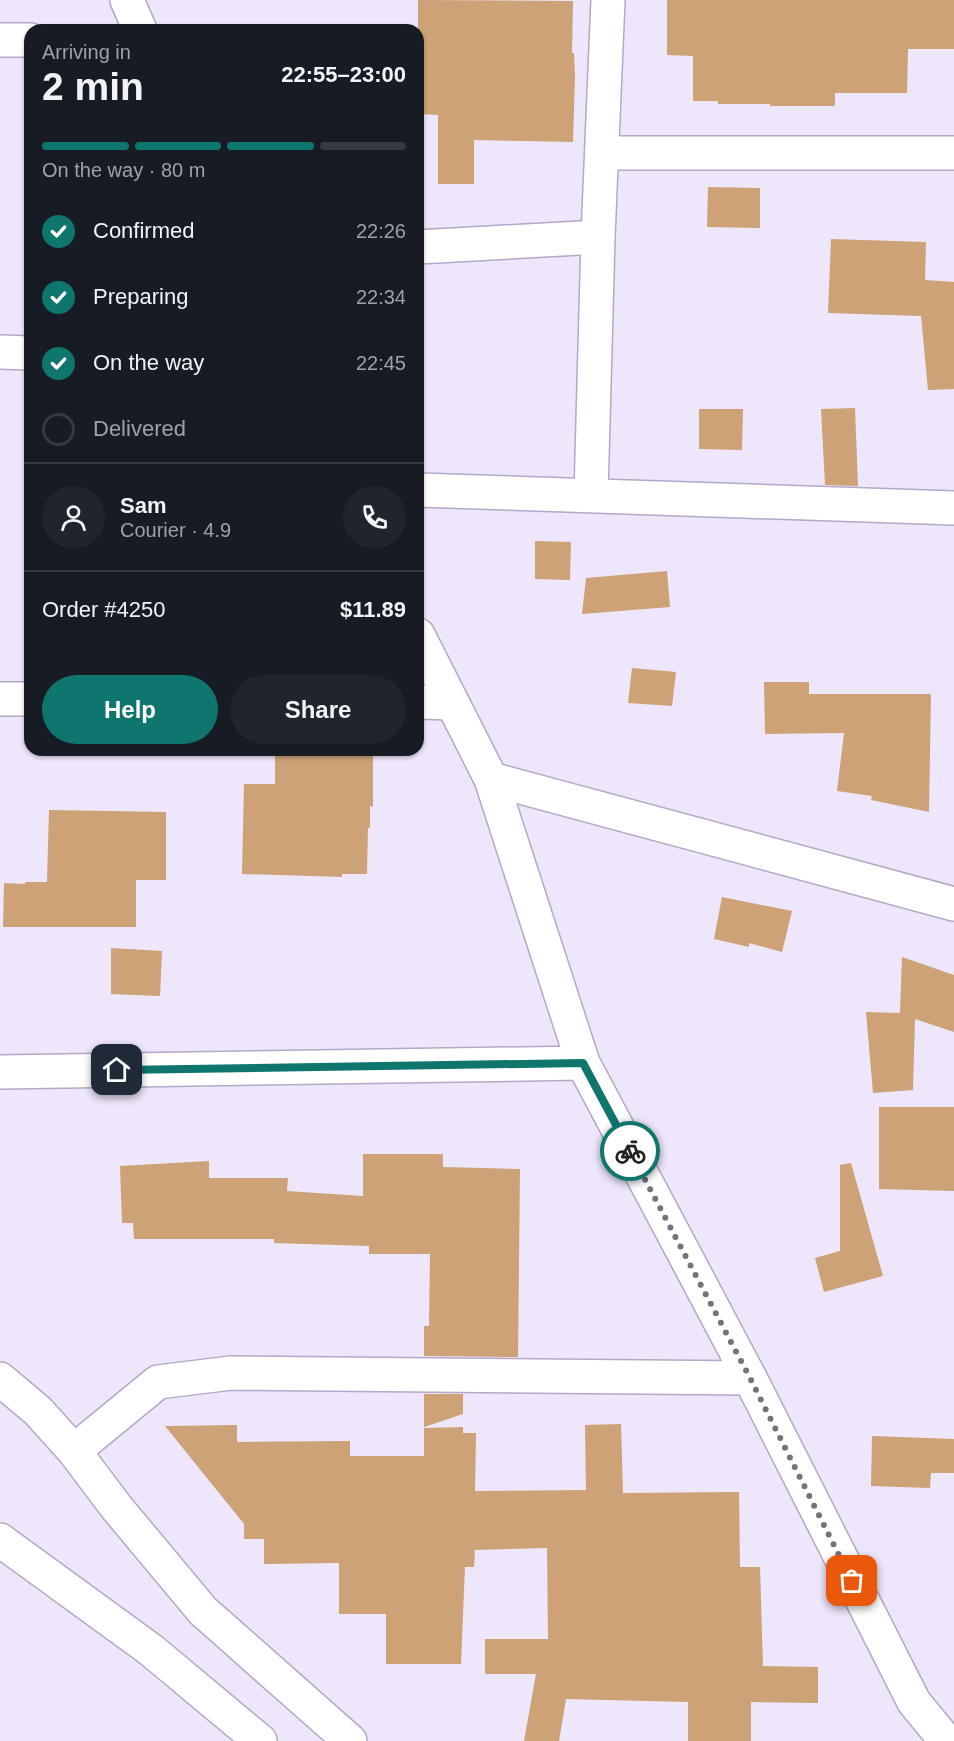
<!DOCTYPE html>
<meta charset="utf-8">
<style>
:root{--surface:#171b24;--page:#20242c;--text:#f1f3f6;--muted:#9ea1a6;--line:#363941;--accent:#0f766e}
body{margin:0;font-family:Helvetica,sans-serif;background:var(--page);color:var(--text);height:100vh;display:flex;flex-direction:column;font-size:22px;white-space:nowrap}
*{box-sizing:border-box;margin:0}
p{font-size:20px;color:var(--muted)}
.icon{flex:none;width:33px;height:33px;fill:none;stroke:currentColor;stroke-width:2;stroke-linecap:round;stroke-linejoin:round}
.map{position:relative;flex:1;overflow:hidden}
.drawer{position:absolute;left:24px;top:24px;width:400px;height:732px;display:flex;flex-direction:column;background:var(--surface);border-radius:18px;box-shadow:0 2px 4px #0004}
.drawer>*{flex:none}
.pin{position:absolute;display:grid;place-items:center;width:51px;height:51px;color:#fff;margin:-26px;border-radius:12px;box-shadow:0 3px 9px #0006}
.courier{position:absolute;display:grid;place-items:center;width:60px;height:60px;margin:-30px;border:4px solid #0f766e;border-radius:50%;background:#fff;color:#222;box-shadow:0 2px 8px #0007}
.summary em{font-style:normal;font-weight:600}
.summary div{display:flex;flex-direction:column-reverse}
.summary{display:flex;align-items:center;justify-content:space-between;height:102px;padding:0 18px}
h1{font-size:39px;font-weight:600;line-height:45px}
.bar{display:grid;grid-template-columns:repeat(4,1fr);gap:9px 6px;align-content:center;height:72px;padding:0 18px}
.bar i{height:8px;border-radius:4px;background:var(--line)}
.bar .active{background:var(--accent)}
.bar p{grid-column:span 4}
.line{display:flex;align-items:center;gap:15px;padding:0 18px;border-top:2px solid var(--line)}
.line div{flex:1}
.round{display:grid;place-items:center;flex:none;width:63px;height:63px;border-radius:32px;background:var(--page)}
ol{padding:0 18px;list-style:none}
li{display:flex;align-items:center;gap:18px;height:66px}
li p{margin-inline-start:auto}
li .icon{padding:6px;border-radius:50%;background:var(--accent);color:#fff;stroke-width:4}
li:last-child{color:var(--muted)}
li i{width:33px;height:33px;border:3px solid var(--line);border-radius:50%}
.action{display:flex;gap:12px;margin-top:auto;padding:12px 18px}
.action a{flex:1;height:69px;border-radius:36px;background:var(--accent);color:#fff;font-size:24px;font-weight:600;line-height:69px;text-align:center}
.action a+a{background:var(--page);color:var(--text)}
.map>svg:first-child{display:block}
</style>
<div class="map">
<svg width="954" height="1741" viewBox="0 0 954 1741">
<rect width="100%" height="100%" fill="#eee6fa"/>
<g fill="#cca276">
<path d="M418,0L573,1L572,53H574L575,75L573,142L474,140V184H438V115L418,114Z"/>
<path d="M667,0H954V49H908L907,93H835V106H770V104H718V101H693V56L667,55Z"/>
<path d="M708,187L760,188V228L707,227Z"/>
<path d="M831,239L926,242L925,280L954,282V389L928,390L921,316L828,313Z"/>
<path d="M855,408L858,486L825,485L821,409Z"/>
<path d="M699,409H743L742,450L699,449Z"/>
<path d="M535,541L571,542L570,580L535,579Z"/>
<path d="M667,571L670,607L582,614L586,578Z"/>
<path d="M632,668L676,672L672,706L628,703Z"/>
<path d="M764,682H809V694H931L929,812L871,800L872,796L837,791L844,733L765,734Z"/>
<path d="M275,752H373V807L370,806V828H368L367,874H342V877L242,874L244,784H275Z"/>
<path d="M49,810L166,812V880H136V927H3L4,883L25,884V882H47Z"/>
<path d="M722,897L792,911L782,952L749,943V947L714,939Z"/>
<path d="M111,948L162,951L160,996L111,994Z"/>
<path d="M902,957L954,975V1032L915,1019L913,1090L873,1093L866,1012L900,1013Z"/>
<path d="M879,1107H954V1191L879,1189Z"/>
<path d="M363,1154H443V1167L520,1169L518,1357L424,1356V1326H429L430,1254H369V1246L274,1243V1239H134L133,1223H122L120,1166L209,1161V1178H288L287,1191L363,1196Z"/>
<path d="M851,1163L883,1276L824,1292L815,1258L840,1251V1165Z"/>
<path d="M424,1394H463V1414L424,1427Z"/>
<path d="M621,1424L623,1493L739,1492L740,1567H760L763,1666L818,1667V1703L751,1702V1741H688V1702L566,1699L559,1741H524L536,1674H485V1639H548L547,1548L475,1550L474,1567H465L461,1664H386V1614H339V1563L264,1564V1539H244V1524L165,1426L237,1425V1442L350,1441V1456H424V1428L463,1427V1433H476L475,1491L586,1490L585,1425Z"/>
<path d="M872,1436L954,1439V1473H931L930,1488L871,1486Z"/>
</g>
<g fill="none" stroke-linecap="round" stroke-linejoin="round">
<g stroke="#b5a7c7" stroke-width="36">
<g id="minor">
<path d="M127,0L140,30"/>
<path d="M0,40H30"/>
<path d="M602,153H954"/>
<path d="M418,247L598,237"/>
<path d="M0,352L30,353"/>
<path d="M418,490L954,508"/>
<path d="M591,495L598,237L608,0"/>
<path d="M418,635L491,779L583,1063L750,1378L914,1702L946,1741"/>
<path d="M0,699H30"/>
<path d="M418,702L452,703"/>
<path d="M491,779L954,904"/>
<path d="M0,1072L583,1063"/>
<path d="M0,1379L38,1411L74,1451L117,1508L203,1611L350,1741"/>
<path d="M74,1451L158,1382L231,1373L750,1378"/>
</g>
</g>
<g stroke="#b5a7c7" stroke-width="36">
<path id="secondary" d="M0,1540L151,1650L260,1741"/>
</g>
<use href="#minor" stroke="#fff" stroke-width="33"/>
<use href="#secondary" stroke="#fff" stroke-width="33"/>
</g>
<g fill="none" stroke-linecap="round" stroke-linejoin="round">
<path stroke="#76707f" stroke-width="6" stroke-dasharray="0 10.8" d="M630,1151L750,1378L852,1581"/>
<path stroke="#0f766e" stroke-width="8" d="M117,1070L583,1063L630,1151"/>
</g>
</svg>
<div class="pin" style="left:852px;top:1581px;background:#ea580c"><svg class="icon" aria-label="bag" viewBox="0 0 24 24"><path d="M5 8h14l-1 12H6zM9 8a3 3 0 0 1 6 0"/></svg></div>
<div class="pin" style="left:117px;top:1070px;background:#1f2937"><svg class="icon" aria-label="home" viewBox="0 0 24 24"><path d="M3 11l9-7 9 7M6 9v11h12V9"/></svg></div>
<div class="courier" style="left:630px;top:1151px"><svg class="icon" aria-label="bike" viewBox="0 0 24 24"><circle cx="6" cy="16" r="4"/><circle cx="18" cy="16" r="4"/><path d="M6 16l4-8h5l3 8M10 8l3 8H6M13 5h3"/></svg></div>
<section class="drawer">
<div class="summary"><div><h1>2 min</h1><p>Arriving in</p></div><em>22:55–23:00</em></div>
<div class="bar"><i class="active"></i><i class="active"></i><i class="active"></i><i></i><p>On the way · 80 m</p></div>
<ol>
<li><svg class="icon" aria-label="check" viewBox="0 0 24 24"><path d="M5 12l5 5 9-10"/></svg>Confirmed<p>22:26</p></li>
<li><svg class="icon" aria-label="check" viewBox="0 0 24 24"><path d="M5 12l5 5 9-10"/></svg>Preparing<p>22:34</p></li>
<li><svg class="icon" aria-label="check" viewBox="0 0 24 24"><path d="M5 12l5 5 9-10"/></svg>On the way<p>22:45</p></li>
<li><i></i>Delivered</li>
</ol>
<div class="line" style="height:108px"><a class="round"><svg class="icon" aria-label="person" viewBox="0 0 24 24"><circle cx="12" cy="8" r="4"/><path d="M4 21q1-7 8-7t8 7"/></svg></a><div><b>Sam</b><p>Courier · 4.9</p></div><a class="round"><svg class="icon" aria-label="phone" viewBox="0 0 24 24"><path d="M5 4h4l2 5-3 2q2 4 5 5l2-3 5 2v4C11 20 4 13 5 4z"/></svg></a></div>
<div class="line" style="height:78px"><div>Order #4250</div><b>$11.89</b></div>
<div class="action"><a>Help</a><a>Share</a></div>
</section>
</div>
